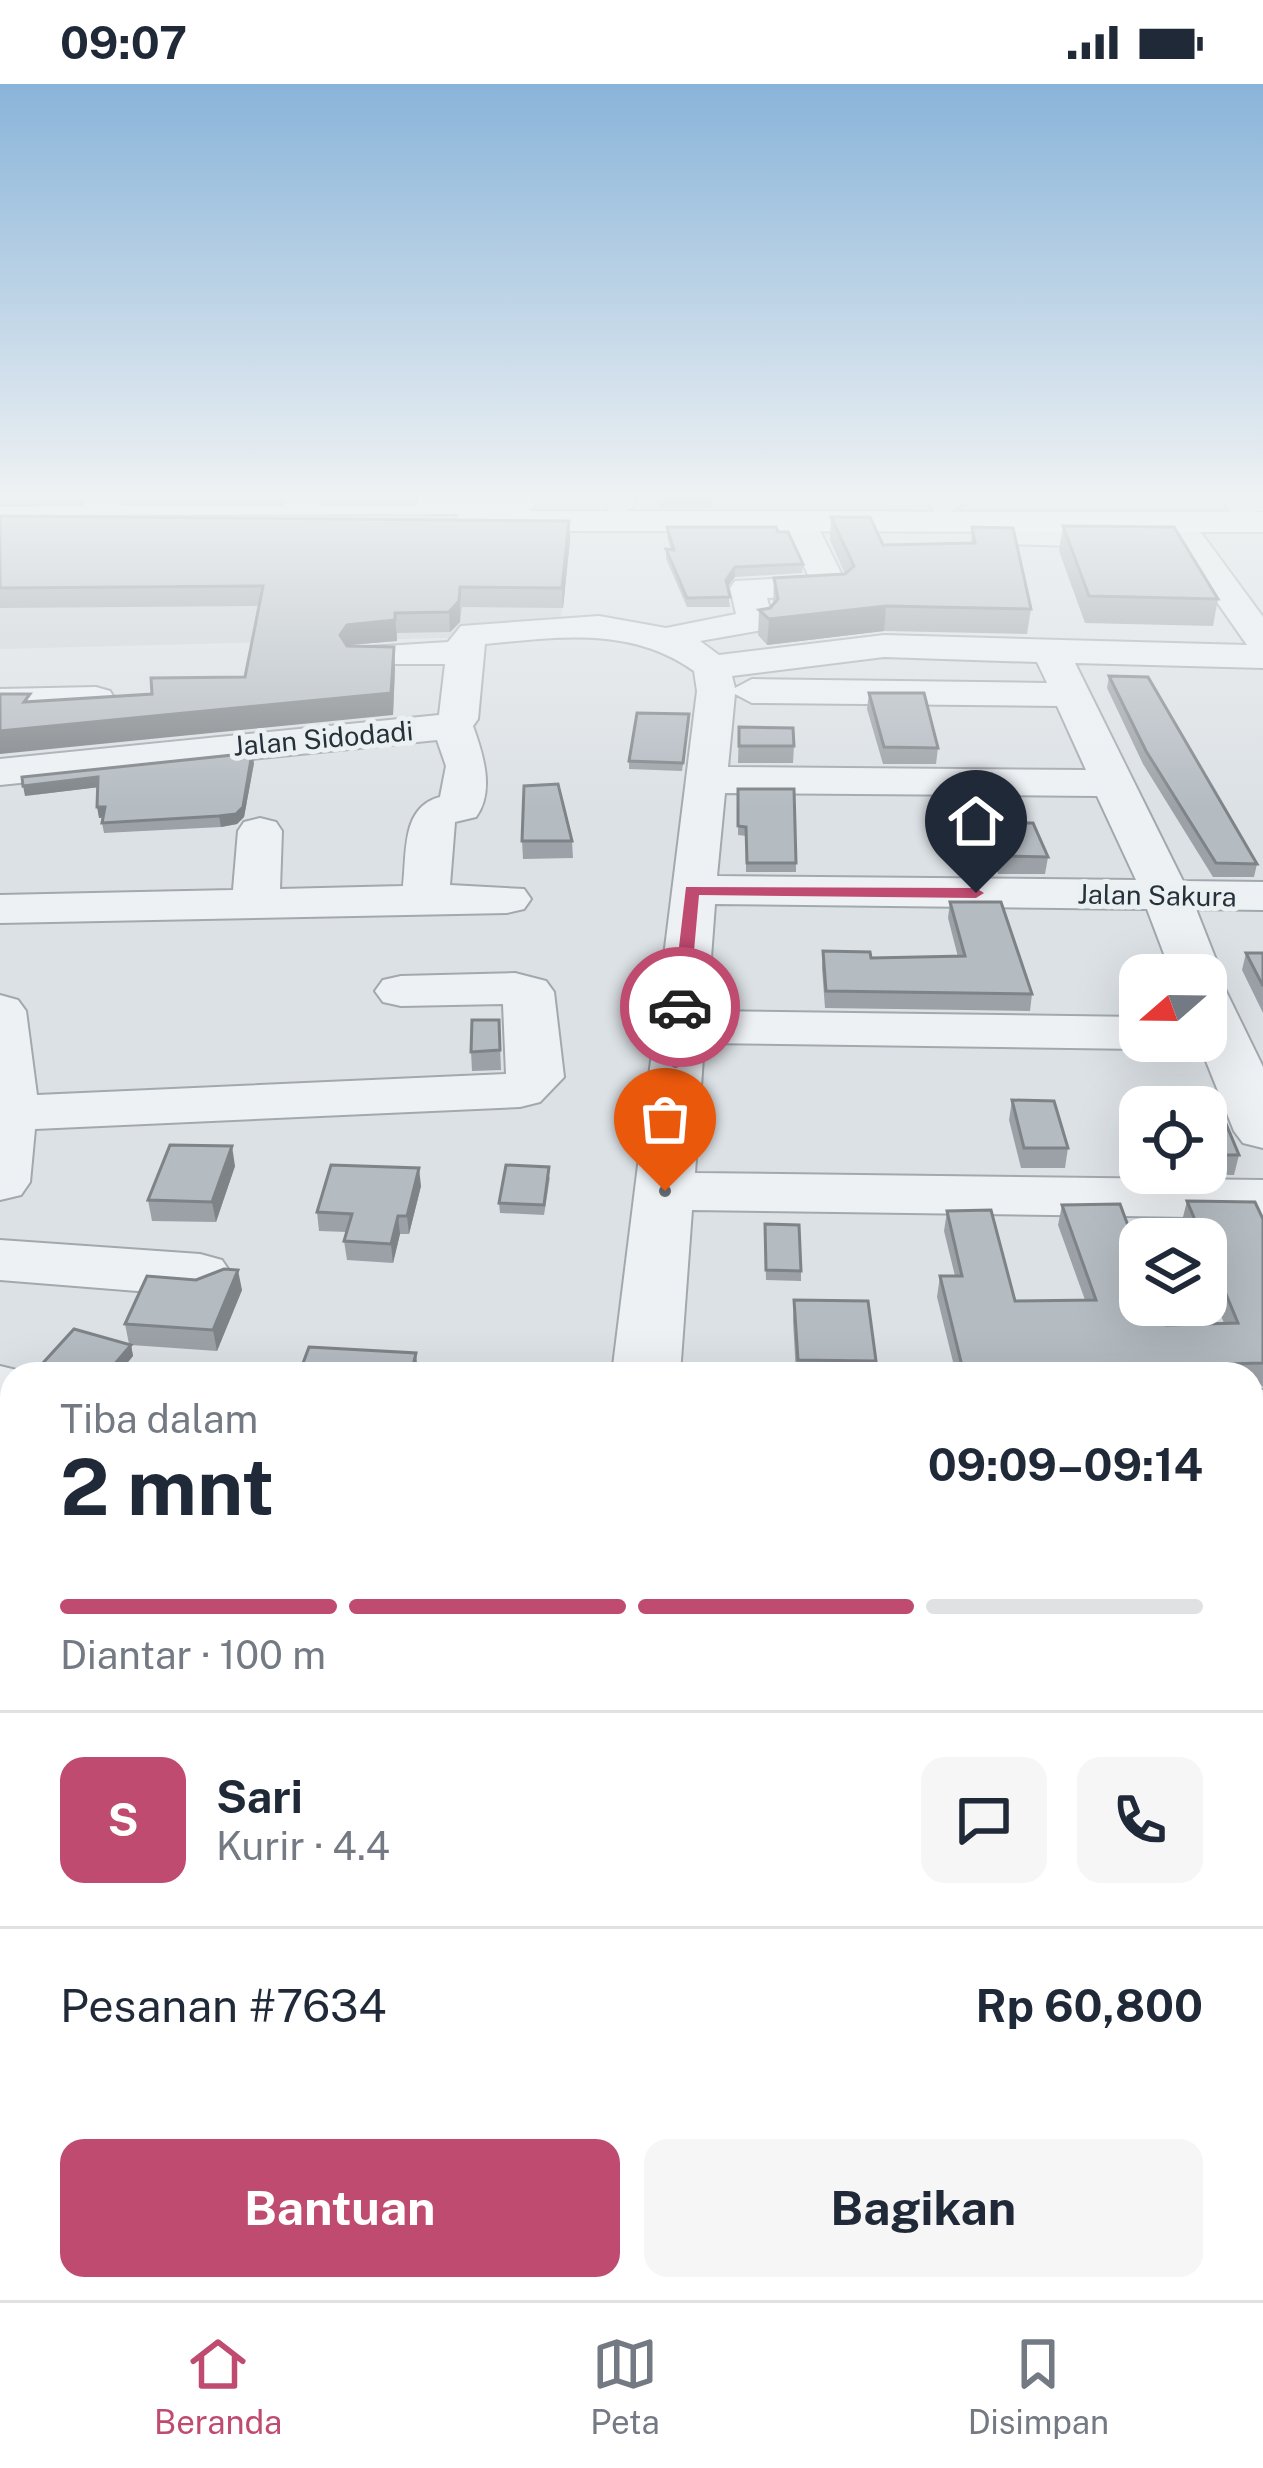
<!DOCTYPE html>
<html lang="id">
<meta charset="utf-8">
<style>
:root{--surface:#fff;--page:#f6f6f7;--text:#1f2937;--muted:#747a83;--line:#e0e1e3;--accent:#c04b71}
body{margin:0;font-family:"Public Sans",sans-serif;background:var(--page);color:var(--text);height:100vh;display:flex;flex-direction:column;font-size:45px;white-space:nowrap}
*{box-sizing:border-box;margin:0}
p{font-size:39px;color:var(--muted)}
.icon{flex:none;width:66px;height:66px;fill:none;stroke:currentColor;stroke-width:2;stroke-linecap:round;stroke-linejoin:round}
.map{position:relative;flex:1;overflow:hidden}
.sheet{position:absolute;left:0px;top:1278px;width:1263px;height:939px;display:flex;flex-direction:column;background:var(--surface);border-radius:36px 36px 0 0;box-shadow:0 12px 48px #0002}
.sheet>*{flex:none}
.needle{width:78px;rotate:250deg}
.controls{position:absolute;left:1119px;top:870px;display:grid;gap:24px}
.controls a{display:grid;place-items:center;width:108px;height:108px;border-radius:24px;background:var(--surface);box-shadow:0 12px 48px #0002;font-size:60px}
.pin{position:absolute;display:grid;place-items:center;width:102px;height:102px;color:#fff;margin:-123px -51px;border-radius:50% 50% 50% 0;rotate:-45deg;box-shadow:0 0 12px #0007}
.pin .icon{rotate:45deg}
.courier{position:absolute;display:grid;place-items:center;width:120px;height:120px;margin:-60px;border:9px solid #c04b71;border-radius:50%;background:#fff;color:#222;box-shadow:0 3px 15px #0007}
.headline em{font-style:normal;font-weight:700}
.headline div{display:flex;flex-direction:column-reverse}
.headline{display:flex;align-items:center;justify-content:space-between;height:204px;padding:0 60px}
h1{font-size:78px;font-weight:700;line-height:90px}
.bar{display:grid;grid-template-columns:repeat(4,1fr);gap:18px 12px;align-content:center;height:144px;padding:0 60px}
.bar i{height:15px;border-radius:9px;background:var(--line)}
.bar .on{background:var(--accent)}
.bar p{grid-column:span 4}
.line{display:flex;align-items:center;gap:30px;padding:0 60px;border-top:3px solid var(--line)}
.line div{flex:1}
.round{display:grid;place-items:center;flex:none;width:126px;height:126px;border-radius:24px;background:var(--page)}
.cta{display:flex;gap:24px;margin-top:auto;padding:24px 60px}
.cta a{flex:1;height:138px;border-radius:24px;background:var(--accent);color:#fff;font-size:48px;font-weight:700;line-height:138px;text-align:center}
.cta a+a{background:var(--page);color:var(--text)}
.status{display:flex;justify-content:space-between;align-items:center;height:84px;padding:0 60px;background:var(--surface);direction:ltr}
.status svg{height:33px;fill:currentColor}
.tab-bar{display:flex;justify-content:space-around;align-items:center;height:168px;border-top:3px solid var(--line);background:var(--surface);font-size:33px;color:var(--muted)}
.tab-bar a{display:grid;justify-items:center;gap:6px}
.tab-bar .on{color:var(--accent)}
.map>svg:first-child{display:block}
</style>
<div class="status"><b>09:07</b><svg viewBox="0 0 49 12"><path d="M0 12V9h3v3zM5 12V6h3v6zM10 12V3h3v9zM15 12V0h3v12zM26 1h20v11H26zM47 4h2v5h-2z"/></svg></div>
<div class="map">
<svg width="1263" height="2216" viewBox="0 0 1263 2216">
<rect width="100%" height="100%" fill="#dce1e5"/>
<path fill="#cbd1d6" d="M0,455L320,456H570L559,551L0,565Z"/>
<path fill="#c5cebe" d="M161,2205H713L714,2216H160Z"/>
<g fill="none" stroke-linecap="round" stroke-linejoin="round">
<g stroke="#a2a9ae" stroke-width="4">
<g id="minor">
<path d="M605,414H635V421L620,430L609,428Z"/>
<path d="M927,414H957L961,422L946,431L935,429Z"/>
<path d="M1234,414H1263V427L1230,429L1226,422Z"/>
<path d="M799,428L815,437L848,503L843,510L767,514L773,537L768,545L700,557L719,571L884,551L1247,561L1161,438L1177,429L1188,431L1263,533V584L1075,579L1183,797L1263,798V826L1196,825L1222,891L1216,901L1224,903L1263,983V1064L1243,1059L1234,1047L1198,957H1206V891H1172L1147,825L715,820L707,927L1140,933V957H1161L1140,965L704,959L695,1089L1263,1096V1134L692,1126L680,1290H612L697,607L694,587C631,542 558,553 485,560L478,635L473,642C483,670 495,707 476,733L455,738L450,801L524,805L531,815L524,825L507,829L0,839V811L233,806L238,747L244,738L260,734L276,738L282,747L280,805L403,802C407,769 401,723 440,713L446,682L437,656L0,701V675L439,631L445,580H353L347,572L353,564L448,558L461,542L599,532L666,544L736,530L730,504L735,497L809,493L783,437ZM884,573L1037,578L1047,599L752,595L735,604L732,592ZM735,610L752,619L1057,622L1086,686L728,683ZM725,709L1097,712L1136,796L717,792Z"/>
<path d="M1018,443L1136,444L1152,454L1136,464L1007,460L1002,453L1007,446Z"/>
<path d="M96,603L110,607L115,615L110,623L0,629V605Z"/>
<path d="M515,889L546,897L554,908L564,993L540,1018L520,1023L35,1045L30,1098L21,1111L0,1116V911L18,916L26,927L37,1011L506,990L503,920L401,922L383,918L375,907L383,896L401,892Z"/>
<path d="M0,1156L200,1170L222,1176L232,1191L222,1206L200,1212L0,1196Z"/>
<path d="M0,1282L33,1290H12V1332L0,1330Z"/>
<rect x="1251" y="1306" width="12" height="50"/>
<path d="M0,1509L12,1510V1574L0,1573Z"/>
<rect x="1251" y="1611" width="12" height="70"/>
<path d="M980,2205H1086L1089,2216H981Z"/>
</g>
</g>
<g stroke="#9da7af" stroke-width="4">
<path id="major" d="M0,414H531L535,420L530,427L1263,428V448L472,447L460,444L455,437L459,430L0,431Z"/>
</g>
<use href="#minor" fill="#eef1f4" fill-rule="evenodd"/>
<use href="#major" fill="#fff" fill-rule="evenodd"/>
</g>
<g fill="#9ba1a6">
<path d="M0,414H88L83,422L0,423Z"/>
<path d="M121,414H288L283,422H122Z"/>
<path d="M321,414H419L416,422H321Z"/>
<path d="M657,414H711L712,423H659Z"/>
<path d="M0,432L569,437L570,456L563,524L462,523L460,538L450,548L397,549V557L349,561L395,584L393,631L31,618L152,610L245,593L259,522L0,524Z"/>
<path d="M831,433L883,461L971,459L972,443L1031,525L1027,550L884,547L767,561L758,551L759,526L770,524L773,521L774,494L845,490L830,456Z"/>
<path d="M1063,442L1218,515L1213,542L1085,539L1059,467Z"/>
<path d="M667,443L778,448L803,480L802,489L735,493L727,502L730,523H687L666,475V465L671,466L667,452Z"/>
<path d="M1109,592L1257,780L1254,793H1213L1143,680L1107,604Z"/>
<path d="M869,609L938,664L936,680H883L867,625Z"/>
<path d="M689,638L682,687L629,685V677Z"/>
<path d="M739,643L794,662L793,679H738Z"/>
<path d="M254,679L244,733L237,740L221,743L104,749L102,739L103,733L99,734L98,703L25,712Z"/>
<path d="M738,705L796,779V788H746V752L738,751Z"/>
<path d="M988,739L1048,773L1045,790H998L986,756Z"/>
<path d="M522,757H572L573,774L523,775Z"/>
<path d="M950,818L1032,910L1030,927L825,924L822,884L823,867L871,874L958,873L948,834Z"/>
<path d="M1246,869H1263V929L1242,886Z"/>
<path d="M499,936L501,986L472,987L471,968Z"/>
<path d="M1214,1011L1239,1071L1234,1091L1163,1090L1206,1089V1023H1148L1151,1012Z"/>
<path d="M1012,1016L1068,1064L1065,1084H1021L1009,1036Z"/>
<path d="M235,1082L216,1138L152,1137L148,1116Z"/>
<path d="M550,1093L544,1131L500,1129L499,1119Z"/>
<path d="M421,1102L409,1150H400L393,1179L347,1176L344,1157L347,1148L319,1147L317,1128Z"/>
<path d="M1187,1117L1263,1135V1303L1260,1300H1251V1290H956L937,1213L940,1192H955L944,1147L947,1127L1015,1217L1085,1216L1058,1141L1062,1121L1166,1241L1224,1239L1206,1195V1155H1190L1182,1137Z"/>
<path d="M765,1140L801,1187V1197L766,1196Z"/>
<path d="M242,1206L217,1267L131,1261L133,1272L118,1290H45L42,1280L129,1260L125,1240Z"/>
<path d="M794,1216L876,1277L874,1290H796L793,1237Z"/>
<path d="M1263,1875V1981L1251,1942V1876Z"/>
</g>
<g fill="#7e8387">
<path d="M569,437L570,456L563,524L562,504Z"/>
<path d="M735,483V493L726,505V496Z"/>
<path d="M460,503V538L450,548L449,528Z"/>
<path d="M886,522L884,547L767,561L769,535Z"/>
<path d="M395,529L397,557L349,561L343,572L340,551L347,541Z"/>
<path d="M394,563L395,584L393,631L0,670V647Z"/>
<path d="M252,669L254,679L244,733L237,740L221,743L219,732Z"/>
<path d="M98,693L100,703L25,712L23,702Z"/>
<path d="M97,723H105L107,733L99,734Z"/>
<path d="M232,1062L235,1082L216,1138L212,1118Z"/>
<path d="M419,1084L421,1102L409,1150L407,1132Z"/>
<path d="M398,1132L400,1150L393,1179L391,1160Z"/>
<path d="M238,1186L242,1206L217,1267L213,1246Z"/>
<path d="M131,1261L133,1272L118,1290H106Z"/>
<path d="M416,1269L418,1290H411Z"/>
<path d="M150,2205H161L160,2216H150Z"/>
</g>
<g fill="#b4bbc1" stroke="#7e8387" stroke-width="3">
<path d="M659,414H711L712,416H659Z"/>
<path d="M0,432L569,437L562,504L460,503L459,517L449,528L395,529V536L347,541L340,551L347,562L394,563L391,609L0,647V610H30L24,618L152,610L151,594L245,593L263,502L0,504Z"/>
<path d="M831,433H870L883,461L975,459L972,443L1013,444L1031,525L886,522L769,535L759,526L770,524L778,515L774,494L845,490L854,482Z"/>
<path d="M1063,442L1174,443L1218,515L1089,512Z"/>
<path d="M667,443H776L778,448H788L803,480L735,483L726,496L730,513L687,514L666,465L674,466Z"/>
<path d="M1109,592L1148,593L1257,780L1216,779L1146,667Z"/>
<path d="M869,609H924L938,664L884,663Z"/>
<path d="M637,629L689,630L683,679L629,677Z"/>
<path d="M739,643L793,644L794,662H739Z"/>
<path d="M252,669L243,723L236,730L219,732L102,739L105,723H97L98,693L23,702L22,693Z"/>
<path d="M558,700L572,757H522L524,702Z"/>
<path d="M738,705H794L796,779H747L746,743L738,742Z"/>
<path d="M988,739H1033L1048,773L1001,772Z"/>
<path d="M950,818H1001L1032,910L826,907L823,867L870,868L871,874L965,872Z"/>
<path d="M1246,869H1263V902Z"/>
<path d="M472,936H499L500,966L471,968Z"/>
<path d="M1214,1011L1239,1071H1206V1023H1156L1151,1012Z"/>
<path d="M1012,1016L1054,1017L1068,1064H1024Z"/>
<path d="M170,1061L232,1062L212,1118L148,1116Z"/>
<path d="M331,1081L419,1084L407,1132H398L391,1160L344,1157L352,1130L317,1128Z"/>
<path d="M506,1081L549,1083L544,1121L499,1119Z"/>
<path d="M1187,1117L1255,1118L1263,1135V1279L1034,1285L1036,1290H964L940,1192H962L947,1127L991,1126L1015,1217L1096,1216L1062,1121L1120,1120L1140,1174V1221H1158L1166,1241L1238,1239L1206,1162V1155H1203Z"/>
<path d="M765,1140L799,1141L801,1187L766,1186Z"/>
<path d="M224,1185L238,1186L213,1246L125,1240L147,1192L196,1196Z"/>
<path d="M794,1216L868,1217L876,1277L798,1276Z"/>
<path d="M74,1245L131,1261L106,1290H76L42,1280Z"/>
<path d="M309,1263L416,1269L411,1290H299Z"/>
<path d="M504,1289L584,1290H504Z"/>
<path d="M7,1720H12V2205H150V2216H0V1763Z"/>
<path d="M1263,1875V1932L1251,1894V1876Z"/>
<path d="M717,2205H959L961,2216H718Z"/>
</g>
<linearGradient id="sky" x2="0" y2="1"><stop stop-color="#89b4d9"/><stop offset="0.57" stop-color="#eff2f3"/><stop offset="1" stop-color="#eff2f3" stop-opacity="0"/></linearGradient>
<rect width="1263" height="725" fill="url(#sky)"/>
<path fill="#c04b71" d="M686,803L976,804L984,809L976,814L699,811L689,923L680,928L672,923Z"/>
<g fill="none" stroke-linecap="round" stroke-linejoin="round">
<path stroke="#666f76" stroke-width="12" stroke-dasharray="0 21.6" d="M665,1107L680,923"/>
</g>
<g text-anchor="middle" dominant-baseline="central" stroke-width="10" stroke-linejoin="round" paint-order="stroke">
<g font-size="27" fill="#27313a" stroke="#ebf0f3">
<text transform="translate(323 654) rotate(-5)">Jalan Sidodadi</text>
<text transform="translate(1157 811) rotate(1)">Jalan Sakura</text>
</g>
</g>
</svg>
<div class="controls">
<a><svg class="needle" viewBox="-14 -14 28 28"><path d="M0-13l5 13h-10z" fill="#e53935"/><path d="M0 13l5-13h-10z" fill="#747a83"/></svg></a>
<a><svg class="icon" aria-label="locate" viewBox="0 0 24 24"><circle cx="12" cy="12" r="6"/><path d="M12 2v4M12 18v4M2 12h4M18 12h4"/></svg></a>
<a><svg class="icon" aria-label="layers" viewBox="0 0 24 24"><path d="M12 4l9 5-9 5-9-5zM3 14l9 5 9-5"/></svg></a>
</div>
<div class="pin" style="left:665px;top:1107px;background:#ea580c"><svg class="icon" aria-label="bag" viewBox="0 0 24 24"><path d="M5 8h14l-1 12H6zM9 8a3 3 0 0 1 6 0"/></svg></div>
<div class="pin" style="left:976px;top:809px;background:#1f2937"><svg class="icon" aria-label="home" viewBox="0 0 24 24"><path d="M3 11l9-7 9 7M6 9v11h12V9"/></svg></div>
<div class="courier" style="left:680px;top:923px"><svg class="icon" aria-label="car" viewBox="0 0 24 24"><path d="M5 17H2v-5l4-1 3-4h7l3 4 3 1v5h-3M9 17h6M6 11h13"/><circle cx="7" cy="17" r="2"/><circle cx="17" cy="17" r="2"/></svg></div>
<section class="sheet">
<div class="headline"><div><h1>2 mnt</h1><p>Tiba dalam</p></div><em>09:09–09:14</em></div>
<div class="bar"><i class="on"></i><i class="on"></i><i class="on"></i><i></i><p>Diantar · 100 m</p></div>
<div class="line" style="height:216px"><b class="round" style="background:var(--accent);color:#fff">S</b><div><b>Sari</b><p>Kurir · 4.4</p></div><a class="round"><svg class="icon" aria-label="chat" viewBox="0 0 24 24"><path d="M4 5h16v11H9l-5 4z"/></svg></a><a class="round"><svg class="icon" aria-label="phone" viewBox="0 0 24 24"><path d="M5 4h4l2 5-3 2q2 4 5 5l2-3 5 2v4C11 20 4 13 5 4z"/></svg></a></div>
<div class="line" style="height:156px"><div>Pesanan #7634</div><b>Rp 60,800</b></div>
<div class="cta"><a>Bantuan</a><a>Bagikan</a></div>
</section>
</div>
<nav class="tab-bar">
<a class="on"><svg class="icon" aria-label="home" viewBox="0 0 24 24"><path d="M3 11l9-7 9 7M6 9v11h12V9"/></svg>Beranda</a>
<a><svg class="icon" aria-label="map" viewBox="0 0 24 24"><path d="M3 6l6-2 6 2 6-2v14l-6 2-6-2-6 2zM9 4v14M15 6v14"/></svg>Peta</a>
<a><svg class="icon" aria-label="saved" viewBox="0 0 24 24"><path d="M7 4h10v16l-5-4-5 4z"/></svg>Disimpan</a>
</nav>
